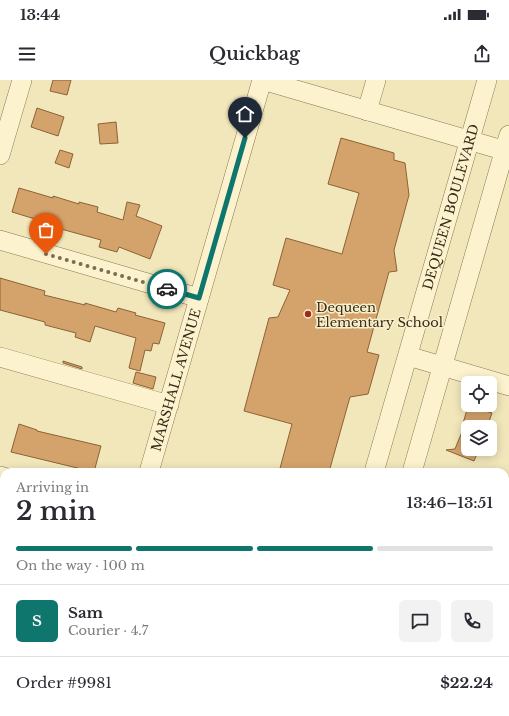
<!DOCTYPE html>
<meta charset="utf-8">
<style>
:root{--surface:#fff;--page:#f2f2f3;--text:#2b2b33;--muted:#7c7c81;--line:#e1e1e2;--accent:#0f766e}
body{margin:0;font-family:"Libre Baskerville",serif;background:var(--page);color:var(--text);height:100vh;display:flex;flex-direction:column;font-size:15px;white-space:nowrap}
*{box-sizing:border-box;margin:0}
p{font-size:13px;color:var(--muted)}
.icon{flex:none;width:22px;height:22px;fill:none;stroke:currentColor;stroke-width:2;stroke-linecap:round;stroke-linejoin:round}
.map{position:relative;flex:1;overflow:hidden}
.drawer{position:absolute;left:0px;top:388px;width:509px;height:248px;display:flex;flex-direction:column;background:var(--surface);border-radius:12px 12px 0 0;box-shadow:0 2px 10px #0003}
.drawer>*{flex:none}
.controls{position:absolute;left:461px;top:296px;display:grid;gap:8px}
.controls a{display:grid;place-items:center;width:36px;height:36px;border-radius:6px;background:var(--surface);box-shadow:0 2px 10px #0003;font-size:20px}
.pin{position:absolute;display:grid;place-items:center;width:34px;height:34px;color:#fff;margin:-41px -17px;border-radius:50% 50% 50% 0;rotate:-45deg;box-shadow:0 0 4px #0007}
.pin .icon{rotate:45deg}
.courier{position:absolute;display:grid;place-items:center;width:40px;height:40px;margin:-20px;border:3px solid #0f766e;border-radius:50%;background:#fff;color:#222;box-shadow:0 1px 5px #0007}
.overview em{font-style:normal;font-weight:600}
.overview div{display:flex;flex-direction:column-reverse}
.overview{display:flex;align-items:center;justify-content:space-between;height:68px;padding:0 16px}
h1{font-size:26px;font-weight:600;line-height:30px}
.bar{display:grid;grid-template-columns:repeat(4,1fr);gap:6px 4px;align-content:center;height:48px;padding:0 16px}
.bar i{height:5px;border-radius:3px;background:var(--line)}
.bar .on{background:var(--accent)}
.bar p{grid-column:span 4}
.line{display:flex;align-items:center;gap:10px;padding:0 16px;border-top:1px solid var(--line)}
.line div{flex:1}
.round{display:grid;place-items:center;flex:none;width:42px;height:42px;border-radius:6px;background:var(--page)}
.status{display:flex;justify-content:space-between;align-items:center;height:28px;padding:0 20px;background:var(--surface);direction:ltr}
.status svg{height:11px;fill:currentColor}
header{display:flex;justify-content:space-between;align-items:center;height:52px;padding:0 16px;background:var(--surface);font-size:18px;font-weight:600}
.map>svg:first-child{display:block}
</style>
<div class="status"><b>13:44</b><svg viewBox="0 0 49 12"><path d="M0 12V9h3v3zM5 12V6h3v6zM10 12V3h3v9zM15 12V0h3v12zM26 1h20v11H26zM47 4h2v5h-2z"/></svg></div>
<header><svg class="icon" aria-label="menu" viewBox="0 0 24 24"><path d="M4 6h16M4 12h16M4 18h16"/></svg>Quickbag<svg class="icon" aria-label="share" viewBox="0 0 24 24"><path d="M12 15V3M7 8l5-5 5 5M5 13v7h14v-7"/></svg></header>
<div class="map">
<svg width="509" height="636" viewBox="0 0 509 636">
<rect width="100%" height="100%" fill="#f2e7ba"/>
<g fill="#d4a36c" stroke="#8c6236">
<path d="M53,0H71L67,15L50,11Z"/>
<path d="M37,28L64,37L58,56L31,47Z"/>
<path d="M116,42L118,63L100,64L98,44Z"/>
<path d="M341,58L394,73V80L405,83L409,115L394,170L397,191L389,192L367,272L379,275L368,314L350,317L329,392H279L292,344L244,331L269,238L278,237L290,210L273,205L286,158L342,174L359,113L328,104Z"/>
<path d="M60,70L73,74L69,88L55,83Z"/>
<path d="M19,108L53,118V116L79,124V122L98,127L97,132L123,140L127,122L140,125L136,136L162,146L150,179L119,167L117,172L99,167L101,160L61,149L60,153L44,148L45,142L12,132Z"/>
<path d="M0,198L45,211L44,215L85,225V223L116,232L118,228L136,233L135,235L165,243L159,264L153,263L151,271L145,270L140,291L129,288L136,258L95,246L90,262L75,257L76,253L45,245V242L0,230Z"/>
<path d="M63,281L82,287V289L63,283Z"/>
<path d="M136,292L156,297L153,309L133,303Z"/>
<path d="M468,326L492,333L487,347H468V369H479L474,381L446,370L455,369L464,347H462Z"/>
<path d="M19,344L37,350V351L101,366L94,392L11,372Z"/>
</g>
<g fill="none" stroke-linecap="round" stroke-linejoin="round">
<g stroke="#8b7653" stroke-width="20">
<g id="minor">
<path d="M262,0L509,72"/>
<path d="M367,31L376,0"/>
<path d="M0,75L22,0"/>
<path d="M0,160L199,218"/>
<path d="M408,276L509,306"/>
<path d="M0,277L169,325"/>
<path id="s1" d="M149,392L262,0"/>
<path id="s2" d="M374,392L487,0"/>
<path d="M412,392L509,55"/>
<path d="M0,396L4,397"/>
<path d="M505,543L509,544"/>
<path d="M0,632L14,636"/>
<path d="M240,632L255,636"/>
<path d="M79,636L80,632"/>
<path d="M225,636L226,632"/>
<path d="M304,636L305,632"/>
<path d="M341,636L342,632"/>
</g>
</g>
<use href="#minor" stroke="#fcf3ce" stroke-width="19"/>
</g>
<g fill="none" stroke-linecap="round" stroke-linejoin="round">
<path stroke="#796d52" stroke-width="4" stroke-dasharray="0 7.2" d="M46,174L167,209"/>
<path stroke="#0f766e" stroke-width="5" d="M167,209L199,218L245,58"/>
</g>
<circle fill="#a02a1d" stroke="#f9f0cb" stroke-width="1.5" cx="308" cy="234" r="4"/>
<g text-anchor="middle" dominant-baseline="central" stroke-width="3" stroke-linejoin="round" paint-order="stroke">
<g font-size="13" fill="#382c1a" stroke="#f9f0cb">
<text stroke="none"><textPath href="#s2" startOffset="276">DEQUEEN BOULEVARD</textPath></text>
<text stroke="none"><textPath href="#s1" startOffset="96">MARSHALL AVENUE</textPath></text>
</g>
<g font-size="13" fill="#382c1a" stroke="#f9f0cb" text-anchor="start">
<text x="316" y="227">Dequeen<tspan x="316" dy="15">Elementary School</tspan></text>
</g>
</g>
</svg>
<div class="controls">
<a><svg class="icon" aria-label="locate" viewBox="0 0 24 24"><circle cx="12" cy="12" r="6"/><path d="M12 2v4M12 18v4M2 12h4M18 12h4"/></svg></a>
<a><svg class="icon" aria-label="layers" viewBox="0 0 24 24"><path d="M12 4l9 5-9 5-9-5zM3 14l9 5 9-5"/></svg></a>
</div>
<div class="pin" style="left:46px;top:174px;background:#ea580c"><svg class="icon" aria-label="bag" viewBox="0 0 24 24"><path d="M5 8h14l-1 12H6zM9 8a3 3 0 0 1 6 0"/></svg></div>
<div class="pin" style="left:245px;top:58px;background:#1f2937"><svg class="icon" aria-label="home" viewBox="0 0 24 24"><path d="M3 11l9-7 9 7M6 9v11h12V9"/></svg></div>
<div class="courier" style="left:167px;top:209px"><svg class="icon" aria-label="car" viewBox="0 0 24 24"><path d="M5 17H2v-5l4-1 3-4h7l3 4 3 1v5h-3M9 17h6M6 11h13"/><circle cx="7" cy="17" r="2"/><circle cx="17" cy="17" r="2"/></svg></div>
<section class="drawer">
<div class="overview"><div><h1>2 min</h1><p>Arriving in</p></div><em>13:46–13:51</em></div>
<div class="bar"><i class="on"></i><i class="on"></i><i class="on"></i><i></i><p>On the way · 100 m</p></div>
<div class="line" style="height:72px"><b class="round" style="background:var(--accent);color:#fff">S</b><div><b>Sam</b><p>Courier · 4.7</p></div><a class="round"><svg class="icon" aria-label="chat" viewBox="0 0 24 24"><path d="M4 5h16v11H9l-5 4z"/></svg></a><a class="round"><svg class="icon" aria-label="phone" viewBox="0 0 24 24"><path d="M5 4h4l2 5-3 2q2 4 5 5l2-3 5 2v4C11 20 4 13 5 4z"/></svg></a></div>
<div class="line" style="height:52px"><div>Order #9981</div><b>$22.24</b></div>
</section>
</div>
